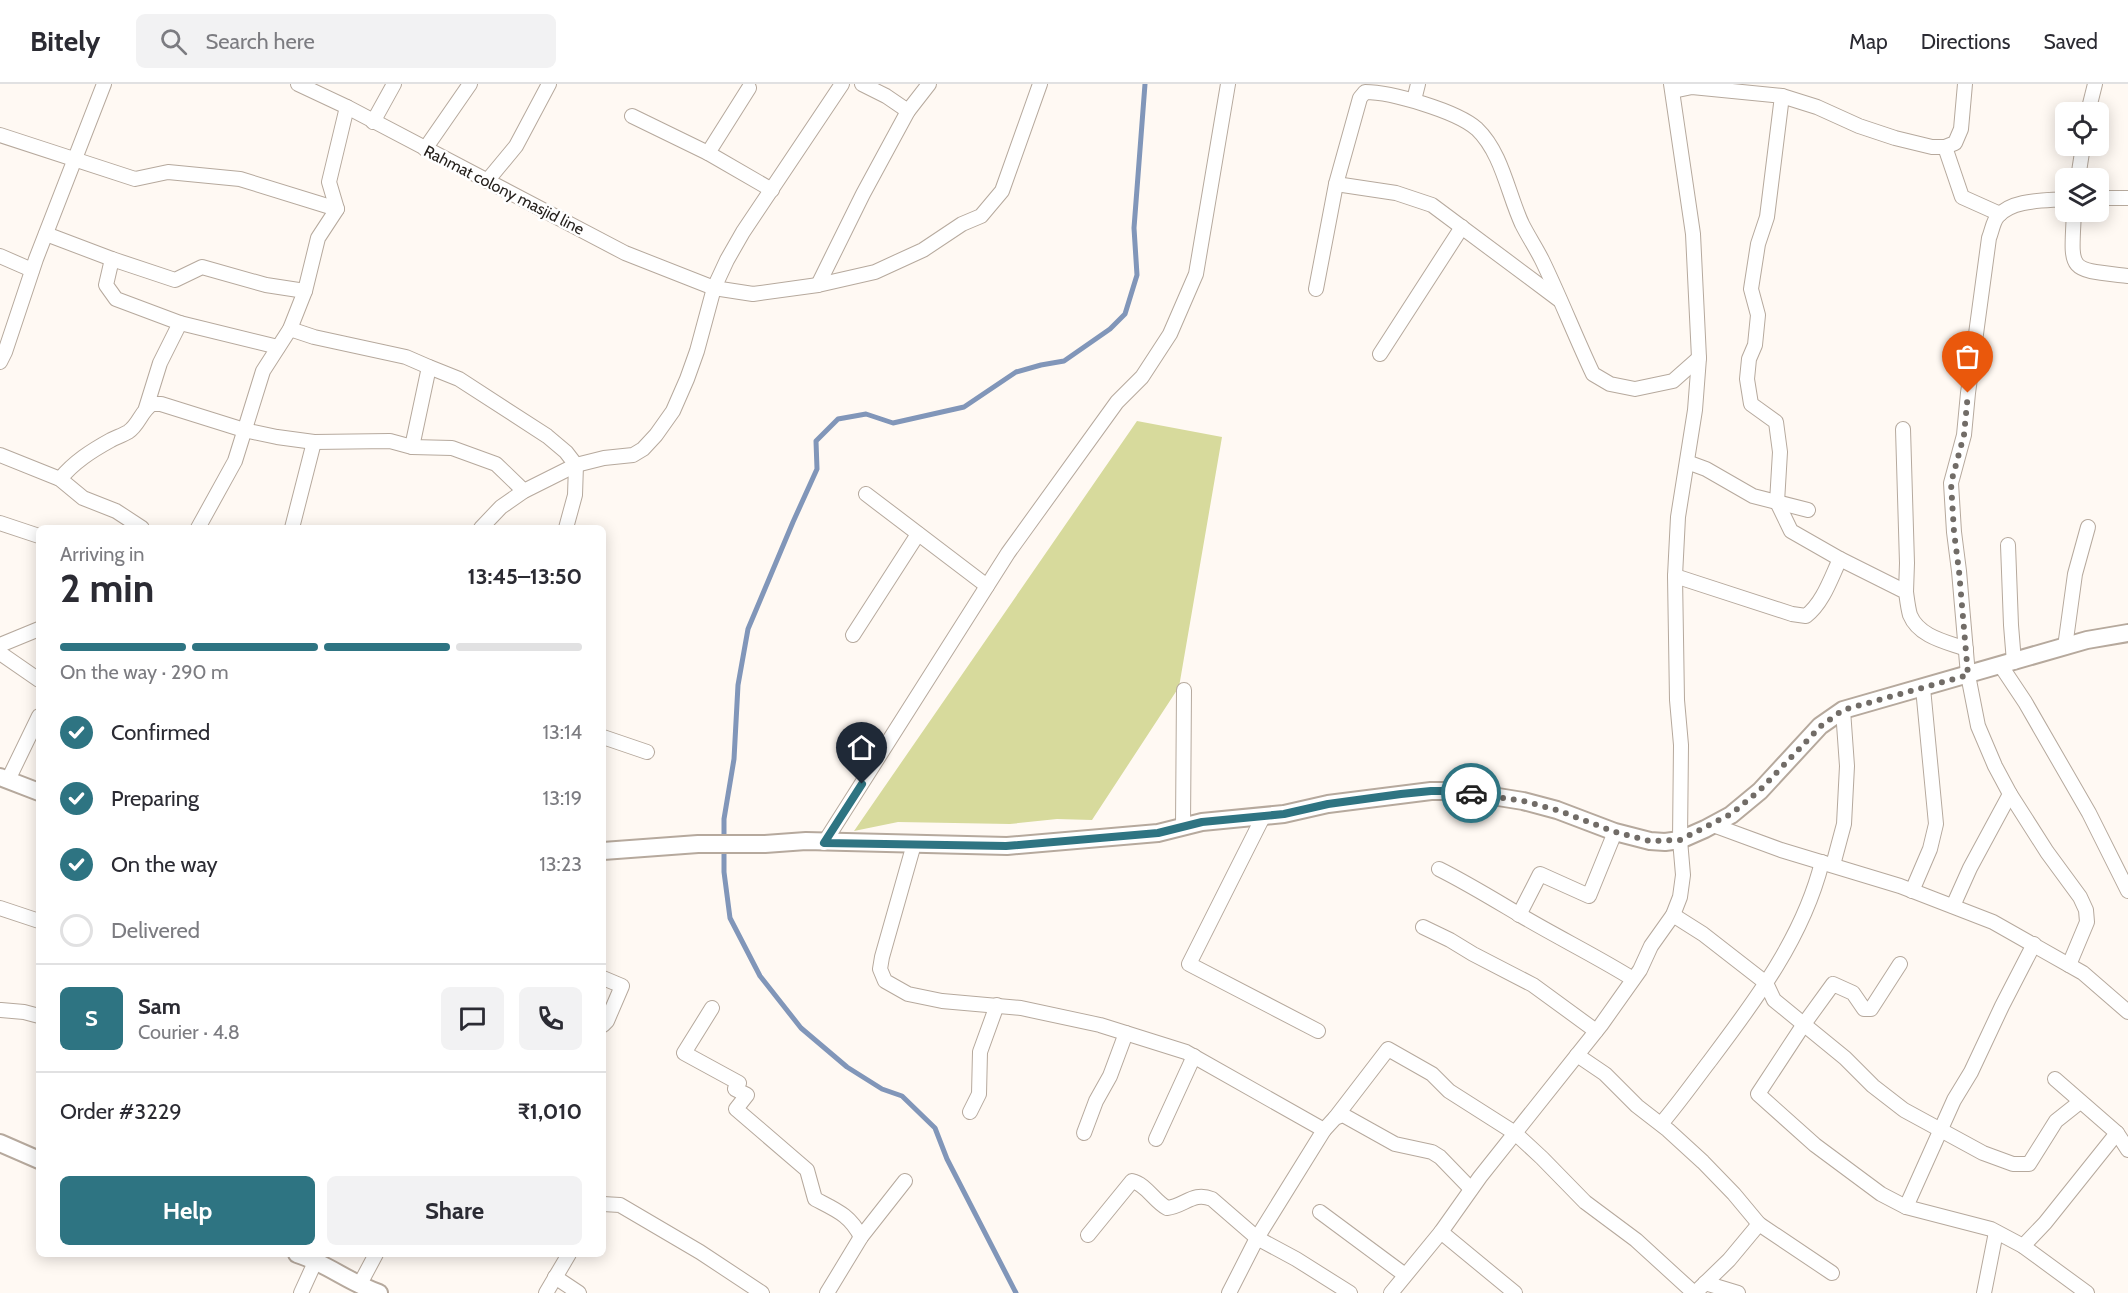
<!DOCTYPE html>
<meta charset="utf-8">
<style>
:root{--surface:#fff;--page:#f2f2f3;--text:#2b2b33;--muted:#7c7c81;--line:#e1e1e2;--accent:#2e7482}
body{margin:0;font-family:Cabin,sans-serif;background:var(--page);color:var(--text);height:100vh;display:flex;flex-direction:column;font-size:22px;white-space:nowrap}
*{box-sizing:border-box;margin:0}
p{font-size:20px;color:var(--muted)}
.icon{flex:none;width:33px;height:33px;fill:none;stroke:currentColor;stroke-width:2;stroke-linecap:round;stroke-linejoin:round}
.map{position:relative;flex:1;overflow:hidden}
.details{position:absolute;left:36px;top:441px;width:570px;height:732px;display:flex;flex-direction:column;background:var(--surface);border-radius:9px;box-shadow:0 3px 15px #0003}
.details>*{flex:none}
.buttons{position:absolute;left:2055px;top:18px;display:grid;gap:12px}
.buttons a{display:grid;place-items:center;width:54px;height:54px;border-radius:9px;background:var(--surface);box-shadow:0 3px 15px #0003;font-size:30px}
.pin{position:absolute;display:grid;place-items:center;width:51px;height:51px;color:#fff;margin:-62px -26px;border-radius:50% 50% 50% 0;rotate:-45deg;box-shadow:0 0 6px #0007}
.pin .icon{rotate:45deg}
.courier{position:absolute;display:grid;place-items:center;width:60px;height:60px;margin:-30px;border:4px solid #2e7482;border-radius:50%;background:#fff;color:#222;box-shadow:0 2px 8px #0007}
.summary em{font-style:normal;font-weight:700}
.summary div{display:flex;flex-direction:column-reverse}
.summary{display:flex;align-items:center;justify-content:space-between;height:102px;padding:0 24px}
h1{font-size:39px;font-weight:700;line-height:45px}
.bar{display:grid;grid-template-columns:repeat(4,1fr);gap:9px 6px;align-content:center;height:72px;padding:0 24px}
.bar i{height:8px;border-radius:4px;background:var(--line)}
.bar .on{background:var(--accent)}
.bar p{grid-column:span 4}
.line{display:flex;align-items:center;gap:15px;padding:0 24px;border-top:2px solid var(--line)}
.line div{flex:1}
.round{display:grid;place-items:center;flex:none;width:63px;height:63px;border-radius:9px;background:var(--page)}
ol{padding:0 24px;list-style:none}
li{display:flex;align-items:center;gap:18px;height:66px}
li p{margin-inline-start:auto}
li .icon{padding:6px;border-radius:50%;background:var(--accent);color:#fff;stroke-width:4}
li:last-child{color:var(--muted)}
li i{width:33px;height:33px;border:3px solid var(--line);border-radius:50%}
.button{display:flex;gap:12px;margin-top:auto;padding:12px 24px}
.button a{flex:1;height:69px;border-radius:9px;background:var(--accent);color:#fff;font-size:24px;font-weight:700;line-height:69px;text-align:center}
.button a+a{background:var(--page);color:var(--text)}
header{display:flex;align-items:center;gap:36px;box-sizing:border-box;height:84px;padding:0 30px;background:var(--surface);border-bottom:2px solid var(--line)}
header strong{font-size:28px}
nav{display:flex;gap:33px;margin-inline-start:auto;font-size:21px}
.search{width:420px;height:54px;background:var(--page);display:flex;align-items:center;gap:15px;box-sizing:border-box;padding:0 21px;border-radius:9px;color:var(--muted);font-size:22px}
.map>svg:first-child{display:block}
</style>
<header>
<strong>Bitely</strong>
<div class="search"><svg class="icon" aria-label="search" viewBox="0 0 24 24"><circle cx="10" cy="10" r="6"/><path d="M15 15l6 6"/></svg>Search here</div>
<nav><a>Map</a><a>Directions</a><a>Saved</a></nav>
</header>
<div class="map">
<svg width="2128" height="1209" viewBox="0 0 2128 1209">
<rect width="100%" height="100%" fill="#fff9f3"/>
<path fill="#d7da9c" d="M1137,337L1222,353L1179,603L1092,736L1057,735L1010,740L898,738L854,747Z"/>
<g fill="none" stroke-linecap="round" stroke-linejoin="round">
<path stroke="#8196b9" stroke-width="5" d="M1016,1209L947,1075L935,1044L902,1012L882,1005L847,983L801,944L760,892L730,834L724,788V735L734,675L738,601L748,545L793,438L817,385L816,357L838,335L866,330L893,339L964,323L1016,288L1041,281L1064,277L1110,245L1125,230L1137,191L1134,144L1145,0"/>
<g stroke="#b6a99d" stroke-width="16">
<g id="minor">
<path d="M298,0L347,23L625,169L714,204L753,210L818,201L875,188L923,166L962,140L981,132L1002,107L1040,0"/>
<path d="M862,0L886,12L908,27"/>
<path d="M1673,7L1692,3L1782,12L1817,23L1859,42L1895,54L1932,63H1945L1955,59L1961,45L1965,0"/>
<path d="M1782,12L1767,133L1758,160L1751,205L1758,231L1755,261L1749,275L1747,295L1751,320L1776,338L1780,368L1777,418L1791,447L1840,475L1906,508C1907,515 1908,524 1910,531C1919,553 1947,558 1966,565"/>
<path d="M1414,16L1418,0"/>
<path d="M2088,28L2095,0"/>
<path d="M632,32L708,69L772,106"/>
<path d="M373,38L394,0"/>
<path d="M0,51L135,95L168,88L240,95L337,125"/>
<path d="M1945,63L1962,113L2000,130"/>
<path d="M425,65L470,0"/>
<path d="M708,69L749,4"/>
<path d="M2078,94L2083,62"/>
<path d="M487,97L516,62L549,0"/>
<path d="M1336,100L1396,109L1432,121L1558,215"/>
<path d="M2098,114H2128"/>
<path d="M2066,115C2045,117 2013,115 1998,132C1993,137 1992,147 1989,154L1968,309L1964,351L1951,399L1954,448L1959,487L1968,591L1978,642L1995,682L2010,710L2047,768L2080,813L2086,826L2087,838L2069,881"/>
<path d="M2074,128C2071,189 2067,185 2128,192"/>
<path d="M46,150L112,175L175,196L202,183L266,201L305,207"/>
<path d="M0,172L32,186"/>
<path d="M112,175L106,201L116,215L180,239L278,263"/>
<path d="M818,201L863,110L908,27L929,0"/>
<path d="M1316,205L1336,100L1360,14L1365,8C1391,8 1457,27 1477,45C1502,69 1508,110 1522,140C1528,152 1536,164 1542,176C1560,213 1575,252 1593,290L1610,300L1635,305L1673,297L1699,274"/>
<path d="M290,245L314,253L406,273L429,283L459,295L547,352L566,368L576,381L575,411L566,444"/>
<path d="M1380,270L1462,143"/>
<path d="M0,278L5,268L36,175L104,0"/>
<path d="M146,324L160,279L180,239"/>
<path d="M1903,345L1907,479L1906,508"/>
<path d="M412,363L429,283"/>
<path d="M0,371L60,395L83,414L116,427L142,444"/>
<path d="M1687,378L1706,385L1753,412L1808,426"/>
<path d="M60,395C74,378 91,367 111,356C117,353 123,351 128,348C139,341 141,327 152,320H161L244,346L277,353L314,358L390,357L412,363L452,364L496,380L524,407"/>
<path d="M866,410L987,502"/>
<path d="M0,439L39,452"/>
<path d="M198,444L235,377L263,287L290,245L305,207L318,154L337,125L329,98L347,23"/>
<path d="M292,444L314,358"/>
<path d="M481,444L501,423L524,407L576,381L604,374L633,371L643,365L656,351L673,327L687,295L697,267L714,204L727,176L743,148L842,0"/>
<path d="M2008,461L2011,541L2014,578"/>
<path d="M1675,492L1792,530L1806,532C1823,519 1831,494 1840,475"/>
<path d="M853,551L918,450"/>
<path d="M0,561L39,545"/>
<path d="M2065,563L2075,490L2088,443"/>
<path d="M0,569L39,596"/>
<path d="M2001,582L2025,618L2089,729L2128,807"/>
<path d="M603,653L647,668"/>
<path d="M8,696L39,632"/>
<path d="M1263,733L1189,880L1318,947"/>
<path d="M1713,741L1781,766L1900,802L1993,838L2083,889L2128,928"/>
<path d="M1183,743L1184,606"/>
<path d="M824,759L1008,469L1117,318L1142,293L1170,250L1196,190L1228,0"/>
<path d="M914,760L882,873L880,885L885,897L908,910L942,917L1021,924L1100,941L1186,968L1324,1046L1335,1034L1343,1031L1395,1060L1432,1068L1440,1073L1471,1105"/>
<path d="M1833,781L1844,740L1847,682L1843,626"/>
<path d="M1439,785C1467,799 1493,815 1520,831C1557,853 1596,872 1633,895"/>
<path d="M1912,807L1930,765L1936,740L1923,604"/>
<path d="M1953,822L1970,784L2010,710"/>
<path d="M0,824L39,837"/>
<path d="M1519,831L1540,790L1589,812L1615,748"/>
<path d="M1673,831L1703,850L1766,899L1774,916L1845,974L1873,1002L1904,1026L1983,1069L2013,1080H2029L2056,1037L2080,1018"/>
<path d="M1423,843L1450,856L1473,870L1533,901L1596,947"/>
<path d="M1900,880L1871,925H1864L1853,909L1833,900L1804,940L1758,1010L1815,1061L1881,1110L1906,1123L1991,1145L2023,1162L2087,1209"/>
<path d="M603,894L622,902L607,937L603,941"/>
<path d="M712,924L684,969L739,999L735,1005L747,1011L736,1025L807,1086L815,1115C836,1126 850,1131 861,1153"/>
<path d="M1,926L24,928L39,932"/>
<path d="M1577,971L1605,990L1637,1022L1668,1046L1703,1078L1734,1110L1759,1140L1832,1189"/>
<path d="M2055,995L2117,1049L2128,1066"/>
<path d="M970,1028L979,1010L980,968L997,921"/>
<path d="M1335,1034L1388,965L1432,990L1449,1007L1515,1049L1542,1074L1585,1118L1636,1156L1694,1209"/>
<path d="M1661,1040C1678,1020 1693,999 1709,978C1755,917 1803,854 1822,778"/>
<path d="M1084,1049L1096,1017L1110,992L1126,949"/>
<path d="M1156,1055L1194,972"/>
<path d="M603,1120L620,1121L700,1168L762,1209"/>
<path d="M1906,1123L1954,1016L1971,988L2002,922L2034,860"/>
<path d="M1320,1128L1405,1191"/>
<path d="M1441,1148L1515,1209"/>
<path d="M1088,1151L1132,1097C1146,1100 1154,1117 1167,1124C1185,1122 1193,1107 1212,1115L1257,1154L1296,1175L1350,1209"/>
<path d="M2023,1162L2045,1139L2117,1049"/>
<path d="M555,1193L579,1209"/>
<path d="M1705,1199L1738,1209"/>
<path d="M360,1200L376,1170"/>
<path d="M301,1209L316,1176"/>
<path d="M546,1209L569,1170"/>
<path d="M827,1209L861,1153L905,1097"/>
<path d="M1229,1209L1257,1154L1324,1046"/>
<path d="M1391,1209L1441,1148L1480,1093L1601,941L1640,886L1651,862L1673,831L1680,813L1683,791L1680,756L1681,661L1677,616L1675,492L1678,433L1695,326L1699,274L1693,150L1671,0"/>
<path d="M1695,1209L1729,1176L1759,1140"/>
<path d="M1984,1209L1996,1148"/>
</g>
</g>
<g stroke="#b6a99d" stroke-width="20">
<g id="tertiary">
<path d="M0,693L39,708"/>
<path d="M603,767L698,760H765L806,757L1007,762L1158,749L1202,738L1284,730L1328,720L1431,707H1461L1523,717L1557,726L1615,748L1650,757L1665,758L1680,756L1705,745L1731,731L1760,707L1820,642L1843,626L2087,556L2128,549"/>
<path d="M0,1059L39,1076"/>
<path d="M297,1170C326,1179 350,1199 379,1209"/>
</g>
</g>
<use href="#minor" stroke="#fff" stroke-width="14"/>
<use href="#tertiary" stroke="#fff" stroke-width="16"/>
</g>
<g fill="none" stroke-linecap="round" stroke-linejoin="round">
<path stroke="#716c67" stroke-width="6" stroke-dasharray="0 10.8" d="M1471,709L1523,717L1557,726L1615,748L1650,757L1680,756L1731,730L1760,706L1821,642L1843,626L1968,591L1959,487L1954,448L1951,399L1964,351L1968,309"/>
<path stroke="#2e7482" stroke-width="8" d="M862,700L824,759L1006,762L1158,749L1202,738L1284,730L1328,720L1401,710L1431,707H1461L1471,709"/>
</g>
<g text-anchor="middle" dominant-baseline="central" stroke-width="5" stroke-linejoin="round" paint-order="stroke">
<g font-size="16" fill="#25201c" stroke="#fff">
<text transform="translate(504 106) rotate(27)">Rahmat colony masjid line</text>
</g>
</g>
</svg>
<div class="buttons">
<a><svg class="icon" aria-label="locate" viewBox="0 0 24 24"><circle cx="12" cy="12" r="6"/><path d="M12 2v4M12 18v4M2 12h4M18 12h4"/></svg></a>
<a><svg class="icon" aria-label="layers" viewBox="0 0 24 24"><path d="M12 4l9 5-9 5-9-5zM3 14l9 5 9-5"/></svg></a>
</div>
<div class="pin" style="left:1968px;top:309px;background:#ea580c"><svg class="icon" aria-label="bag" viewBox="0 0 24 24"><path d="M5 8h14l-1 12H6zM9 8a3 3 0 0 1 6 0"/></svg></div>
<div class="pin" style="left:862px;top:700px;background:#1f2937"><svg class="icon" aria-label="home" viewBox="0 0 24 24"><path d="M3 11l9-7 9 7M6 9v11h12V9"/></svg></div>
<div class="courier" style="left:1471px;top:709px"><svg class="icon" aria-label="car" viewBox="0 0 24 24"><path d="M5 17H2v-5l4-1 3-4h7l3 4 3 1v5h-3M9 17h6M6 11h13"/><circle cx="7" cy="17" r="2"/><circle cx="17" cy="17" r="2"/></svg></div>
<section class="details">
<div class="summary"><div><h1>2 min</h1><p>Arriving in</p></div><em>13:45–13:50</em></div>
<div class="bar"><i class="on"></i><i class="on"></i><i class="on"></i><i></i><p>On the way · 290 m</p></div>
<ol>
<li><svg class="icon" aria-label="check" viewBox="0 0 24 24"><path d="M5 12l5 5 9-10"/></svg>Confirmed<p>13:14</p></li>
<li><svg class="icon" aria-label="check" viewBox="0 0 24 24"><path d="M5 12l5 5 9-10"/></svg>Preparing<p>13:19</p></li>
<li><svg class="icon" aria-label="check" viewBox="0 0 24 24"><path d="M5 12l5 5 9-10"/></svg>On the way<p>13:23</p></li>
<li><i></i>Delivered</li>
</ol>
<div class="line" style="height:108px"><b class="round" style="background:var(--accent);color:#fff">S</b><div><b>Sam</b><p>Courier · 4.8</p></div><a class="round"><svg class="icon" aria-label="chat" viewBox="0 0 24 24"><path d="M4 5h16v11H9l-5 4z"/></svg></a><a class="round"><svg class="icon" aria-label="phone" viewBox="0 0 24 24"><path d="M5 4h4l2 5-3 2q2 4 5 5l2-3 5 2v4C11 20 4 13 5 4z"/></svg></a></div>
<div class="line" style="height:78px"><div>Order #3229</div><b>₹1,010</b></div>
<div class="button"><a>Help</a><a>Share</a></div>
</section>
</div>
